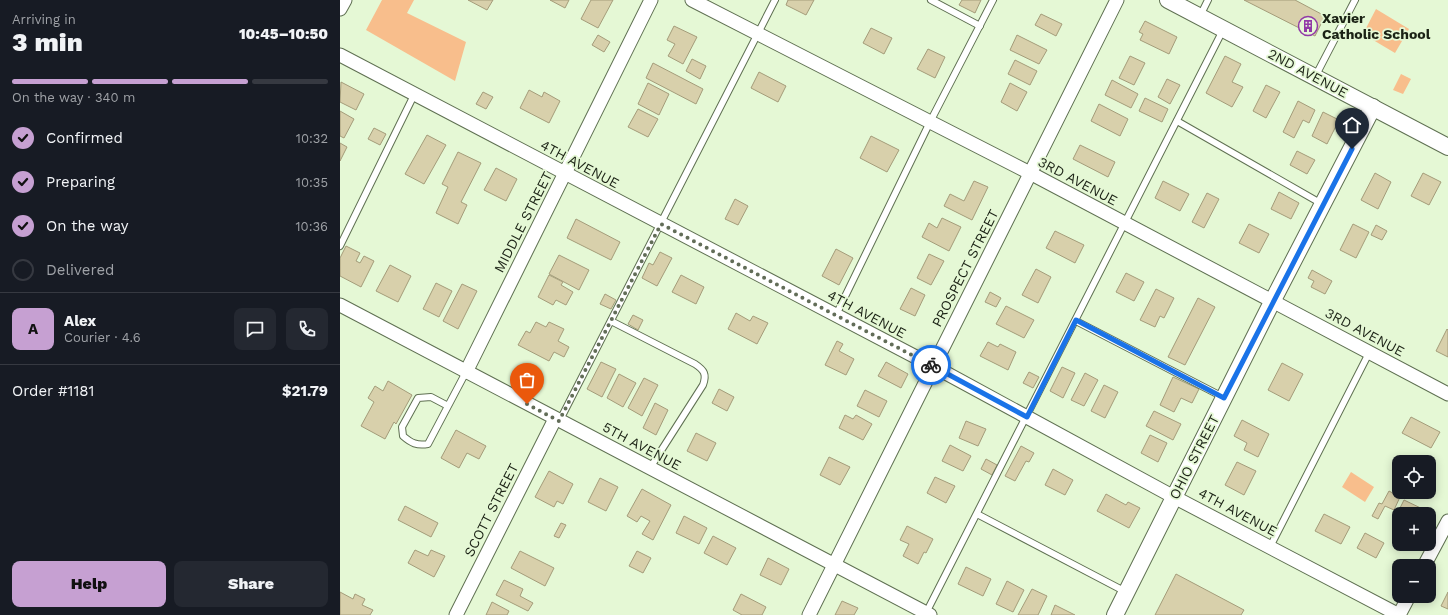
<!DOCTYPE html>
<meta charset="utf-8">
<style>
:root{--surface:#171b24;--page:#242831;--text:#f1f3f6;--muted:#9ea1a6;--line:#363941;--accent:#c6a0d2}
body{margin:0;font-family:"Work Sans",sans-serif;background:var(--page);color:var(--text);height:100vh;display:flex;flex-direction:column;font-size:15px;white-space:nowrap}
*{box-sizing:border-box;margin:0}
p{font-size:13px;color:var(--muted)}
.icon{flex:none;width:22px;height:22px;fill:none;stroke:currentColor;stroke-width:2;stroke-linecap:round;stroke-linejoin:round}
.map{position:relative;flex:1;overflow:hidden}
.sheet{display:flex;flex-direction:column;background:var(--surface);width:340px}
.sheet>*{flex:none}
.controls{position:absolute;left:1052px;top:455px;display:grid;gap:8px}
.controls a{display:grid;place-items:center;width:44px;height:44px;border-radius:8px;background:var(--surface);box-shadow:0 2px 10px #0003;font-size:20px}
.pin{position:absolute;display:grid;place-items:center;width:34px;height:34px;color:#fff;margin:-41px -17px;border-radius:50% 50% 50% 0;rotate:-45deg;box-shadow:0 0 4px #0007}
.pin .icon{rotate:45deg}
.courier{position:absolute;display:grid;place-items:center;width:40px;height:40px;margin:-20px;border:3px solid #1a73e8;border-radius:50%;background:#fff;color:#222;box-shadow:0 1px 5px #0007}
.head em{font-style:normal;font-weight:800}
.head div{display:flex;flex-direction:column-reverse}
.head{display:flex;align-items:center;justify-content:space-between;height:68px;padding:0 12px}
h1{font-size:26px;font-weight:800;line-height:30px}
.bar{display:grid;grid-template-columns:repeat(4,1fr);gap:6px 4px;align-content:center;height:48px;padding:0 12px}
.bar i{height:5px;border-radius:3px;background:var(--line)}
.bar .current{background:var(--accent)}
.bar p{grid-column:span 4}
.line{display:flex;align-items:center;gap:10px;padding:0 12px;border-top:1px solid var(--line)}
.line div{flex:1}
.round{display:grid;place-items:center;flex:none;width:42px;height:42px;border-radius:8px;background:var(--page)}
ol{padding:0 12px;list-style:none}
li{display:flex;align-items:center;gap:12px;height:44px}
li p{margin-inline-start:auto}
li .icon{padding:4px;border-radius:50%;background:var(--accent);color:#111;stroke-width:4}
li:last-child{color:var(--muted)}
li i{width:22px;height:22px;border:2px solid var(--line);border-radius:50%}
.primary-button{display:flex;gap:8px;margin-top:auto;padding:8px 12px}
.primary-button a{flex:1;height:46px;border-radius:8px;background:var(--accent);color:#111;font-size:16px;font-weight:800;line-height:46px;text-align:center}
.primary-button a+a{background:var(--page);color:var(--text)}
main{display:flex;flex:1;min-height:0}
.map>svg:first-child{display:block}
</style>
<main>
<section class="sheet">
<div class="head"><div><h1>3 min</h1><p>Arriving in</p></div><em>10:45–10:50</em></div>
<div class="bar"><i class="current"></i><i class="current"></i><i class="current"></i><i></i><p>On the way · 340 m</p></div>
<ol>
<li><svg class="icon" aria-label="check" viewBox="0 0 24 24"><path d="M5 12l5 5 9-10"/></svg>Confirmed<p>10:32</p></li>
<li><svg class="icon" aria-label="check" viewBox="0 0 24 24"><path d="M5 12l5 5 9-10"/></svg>Preparing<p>10:35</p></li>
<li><svg class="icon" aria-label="check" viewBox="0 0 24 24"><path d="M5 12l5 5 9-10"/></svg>On the way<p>10:36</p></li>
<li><i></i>Delivered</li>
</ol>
<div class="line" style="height:72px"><b class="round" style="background:var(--accent);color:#111">A</b><div><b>Alex</b><p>Courier · 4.6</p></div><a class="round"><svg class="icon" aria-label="chat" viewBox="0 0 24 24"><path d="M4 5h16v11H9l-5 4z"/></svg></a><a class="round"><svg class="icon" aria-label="phone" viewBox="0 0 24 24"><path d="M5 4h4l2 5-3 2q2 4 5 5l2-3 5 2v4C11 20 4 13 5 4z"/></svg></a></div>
<div class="line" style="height:52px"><div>Order #1181</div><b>$21.79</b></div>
<div class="primary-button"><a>Help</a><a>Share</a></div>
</section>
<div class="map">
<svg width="1108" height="615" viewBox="0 0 1108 615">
<rect width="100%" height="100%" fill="#e5f8d5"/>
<g fill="#f8be8c">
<path d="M42,0H74L67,13L126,42L115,81L26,30Z"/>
<path d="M1036,9L1069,29L1055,53L1023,34Z"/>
<path d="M1061,74L1071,79L1063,94L1053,90Z"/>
<path d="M1011,472L1034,487L1025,502L1002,487Z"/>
</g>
<g fill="#d8d0ab" stroke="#a49c7a">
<path d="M128,0H153L147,10Z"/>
<path d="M210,0H229L225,8Z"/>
<path d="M251,0H273L258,28L241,19Z"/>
<path d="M448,0H474L466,15L446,5Z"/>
<path d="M622,0H641L635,13L619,5Z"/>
<path d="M904,0H955L985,16L975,36Z"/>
<path d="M701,14L722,24L716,36L695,25Z"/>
<path d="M805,21L837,37L829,54L800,40L803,34L799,32Z"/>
<path d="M334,26L357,37L343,64L328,56L335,44L327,40Z"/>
<path d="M531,28L552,38L544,54L523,43Z"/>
<path d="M258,35L270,42L264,52L252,45Z"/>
<path d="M677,35L707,50L699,64L670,50Z"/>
<path d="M588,49L605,57L595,78L577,69Z"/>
<path d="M790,56L805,63L794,85L779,78Z"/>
<path d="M885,56L901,64L892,82L903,87L892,107L866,93Z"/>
<path d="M352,59L366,66L360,79L346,71Z"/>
<path d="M675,60L697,71L690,85L668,74Z"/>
<path d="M313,63L363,89L356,104L306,78Z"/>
<path d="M419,72L446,86L438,102L411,88Z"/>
<path d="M827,79L840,85L830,104L818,97Z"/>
<path d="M772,80L798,94L791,108L765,95Z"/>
<path d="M1,82L24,94L16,110L0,102Z"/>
<path d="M308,83L329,94L319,115L298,104Z"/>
<path d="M670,83L687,92L677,111L661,102Z"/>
<path d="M926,85L940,92L926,118L913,111Z"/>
<path d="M189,90L202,97L204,92L220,101L209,123L180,108Z"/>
<path d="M143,92L153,97L146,109L136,104Z"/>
<path d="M805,98L828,109L822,122L799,111Z"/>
<path d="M958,101L975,110L969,123L963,120L954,138L943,132Z"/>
<path d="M759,104L788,119L780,136L751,121Z"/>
<path d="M298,109L318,119L308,137L288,127Z"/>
<path d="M0,111L14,119L4,138L0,136Z"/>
<path d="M983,112L999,120L987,144L972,136Z"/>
<path d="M34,128L46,134L40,145L28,139Z"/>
<path d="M87,135L106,145L84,184L65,174Z"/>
<path d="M531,136L559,150L547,172L520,158Z"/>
<path d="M0,143L7,147L0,161Z"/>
<path d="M740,145L775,162L768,177L733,159Z"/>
<path d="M957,151L975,160L967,174L950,165Z"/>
<path d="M118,152L141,163L121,202L127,205L118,224L96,213L108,187L102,184Z"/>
<path d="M156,168L177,179L166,201L144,190Z"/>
<path d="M1035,173L1051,182L1038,209L1021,200Z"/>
<path d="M1083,173L1101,182L1089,205L1071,196Z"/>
<path d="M634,181L648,187L632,220L604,206L610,194L624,201Z"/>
<path d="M823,181L849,194L840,211L815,198Z"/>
<path d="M939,192L959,203L951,219L931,209Z"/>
<path d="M867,193L879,199L864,228L852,222Z"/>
<path d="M395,199L408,206L398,225L385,219Z"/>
<path d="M602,218L621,227L609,251L582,237L589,223L597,228Z"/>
<path d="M236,219L280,242L271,260L227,238Z"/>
<path d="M909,224L929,234L919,253L899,243Z"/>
<path d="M1013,224L1029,232L1016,258L1000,250Z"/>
<path d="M1036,225L1047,231L1042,240L1031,235Z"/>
<path d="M715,231L744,245L735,263L706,248Z"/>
<path d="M6,246L20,253L16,261L20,263L24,256L34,261L21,287L0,276V258Z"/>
<path d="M496,249L513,258L499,285L482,276Z"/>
<path d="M320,252L332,258L317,286L302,278L309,263L313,265Z"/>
<path d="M589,254L604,261L591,285L577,278Z"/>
<path d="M219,255L249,270L239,290L209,274Z"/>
<path d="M50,265L71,276L58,302L36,291Z"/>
<path d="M696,269L711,277L698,303L682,295Z"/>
<path d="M972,270L992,281L985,294L971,287L974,281L968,278Z"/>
<path d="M786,273L804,282L794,301L776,292Z"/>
<path d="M209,275L223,282L221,285L233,292L226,305L216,300L213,305L198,297Z"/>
<path d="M341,275L364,287L356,304L332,292Z"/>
<path d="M96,283L112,291L99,317L83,309Z"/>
<path d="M122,284L137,291L118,329L103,321Z"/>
<path d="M571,288L585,295L575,316L560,309Z"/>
<path d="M816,289L834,298L824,318L820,316L815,327L800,320Z"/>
<path d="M650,292L661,298L656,307L645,302Z"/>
<path d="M265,294L276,300L271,309L260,304Z"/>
<path d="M858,298L875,307L845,365L828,357Z"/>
<path d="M666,306L694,320L684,338L656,324Z"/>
<path d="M396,313L410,321L413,316L428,323L417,344L388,329Z"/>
<path d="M293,315L303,320L298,330L288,324Z"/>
<path d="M196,322L206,327L209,322L224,329L218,341L229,347L224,357L214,352L209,361L178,345L186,331L190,333Z"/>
<path d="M1107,329L1108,330V357L1096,351Z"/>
<path d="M497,341L503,344L499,351L514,359L506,375L485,365Z"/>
<path d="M648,342L658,347L660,344L676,352L668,370L640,356Z"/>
<path d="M261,362L276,369L262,397L247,389Z"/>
<path d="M546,362L568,374L561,388L538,376Z"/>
<path d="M942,363L963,374L949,401L928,390Z"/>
<path d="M722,367L735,373L723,398L710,391Z"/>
<path d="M689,372L699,377L693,388L683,383Z"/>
<path d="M745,373L758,380L744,406L731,400Z"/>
<path d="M279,374L296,383L283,407L267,398Z"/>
<path d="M833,377L859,389L852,403L841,398L834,412L820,405Z"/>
<path d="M304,378L318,385L302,416L288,408Z"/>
<path d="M48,381L72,395L56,424L54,422L45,439L21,426L34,402L28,398L35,386L43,391Z"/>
<path d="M764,385L778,392L765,418L751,411Z"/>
<path d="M379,389L394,397L387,411L372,403Z"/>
<path d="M525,390L547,401L539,417L517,406Z"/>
<path d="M315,403L328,410L316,435L303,428Z"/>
<path d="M814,411L841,424L833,440L806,426Z"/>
<path d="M505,415L513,419L516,415L532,424L523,440L499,428Z"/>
<path d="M1071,417L1100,432L1091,448L1062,433Z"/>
<path d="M902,420L929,434L918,457L904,450L907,443L894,436Z"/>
<path d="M626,421L646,429L638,446L619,438Z"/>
<path d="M116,430L146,446L139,459L127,453L119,468L101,458Z"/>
<path d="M356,433L376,443L367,461L347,451Z"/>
<path d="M810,435L827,443L818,462L801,453Z"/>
<path d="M610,445L631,456L623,471L602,461Z"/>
<path d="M681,446L694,453L689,462L686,461L675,481L665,476Z"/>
<path d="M489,457L510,467L500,485L480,475Z"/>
<path d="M646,459L657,465L652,475L641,469Z"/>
<path d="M897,462L916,471L904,495L885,485Z"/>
<path d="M713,469L733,480L725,495L705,485Z"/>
<path d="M209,471L233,484L223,504L217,501L214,507L195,497Z"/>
<path d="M595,477L615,486L606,503L587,493Z"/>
<path d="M260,478L278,487L266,511L248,502Z"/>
<path d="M302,489L331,505L313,540L302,534L310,521L301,516L297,522L287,516Z"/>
<path d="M1049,491L1060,497L1054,510L1045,506L1038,519L1032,516L1039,503L1042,504Z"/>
<path d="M766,494L786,505L788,502L800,508L789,528L757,511Z"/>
<path d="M1064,500L1089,512L1088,514H1059V522L1054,520Z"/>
<path d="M65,506L98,523L91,537L58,520Z"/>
<path d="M984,514L1010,527L1001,544L975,531Z"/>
<path d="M344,516L367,528L359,544L336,533Z"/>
<path d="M221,523L226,525L219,538L214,536Z"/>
<path d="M567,526L593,539L586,553L584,552L578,564L563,556L569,544L560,540Z"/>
<path d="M1025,533L1044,543L1036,558L1017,548Z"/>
<path d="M373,536L396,548L387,565L364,553Z"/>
<path d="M75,550L88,556L91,550L105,556L94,577L68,563Z"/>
<path d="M180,551L214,568L205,586L171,568Z"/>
<path d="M297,551L311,558L303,573L289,566Z"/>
<path d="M428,558L449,569L441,585L420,575Z"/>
<path d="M626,567L651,579L643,596L618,584Z"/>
<path d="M836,574L904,610L901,615H815Z"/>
<path d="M164,580L183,589L180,596L193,603L188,611L156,595Z"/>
<path d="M667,581L684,590L673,612L656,604Z"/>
<path d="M692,589L707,596L698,615H678Z"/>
<path d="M0,592L13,599L15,594L25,599L22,605L33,610L30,615H0Z"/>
<path d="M1108,592V609L1101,606Z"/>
<path d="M401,594L426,607L422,615H402L393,610Z"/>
<path d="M502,601L518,608L514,615H495Z"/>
<path d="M152,602L169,611L167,615H146Z"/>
<path d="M715,605L735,615H711Z"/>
</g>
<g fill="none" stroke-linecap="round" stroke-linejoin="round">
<g stroke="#5f7052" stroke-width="8">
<g id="service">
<path d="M591,0L640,26"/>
<path d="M860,16L868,0"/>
<path d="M975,77L1015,0"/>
<path d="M837,121L982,204"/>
<path d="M0,246L74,95"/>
<path d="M496,315L590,122L653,0"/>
<path d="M271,321L355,364C364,370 367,374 363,385L310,468"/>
<path d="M736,321L883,397"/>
<path d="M108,406L91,397L78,398L62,427L63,436C71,443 77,446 88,444L126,372"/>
<path d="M220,420L435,0"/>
<path d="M637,514L786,592"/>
<path d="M930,547L1029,353"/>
<path d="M586,613L883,30"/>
</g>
</g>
<g stroke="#5f7052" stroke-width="15">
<g id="minor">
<path d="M352,0L690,173L1108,394"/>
<path d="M0,9L5,0"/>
<path d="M0,55L593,366L834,497L1059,615"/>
<path d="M0,305L590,615"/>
<path d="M126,372L311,0"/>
<path d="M1084,566L1108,521"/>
<path d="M116,615L215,419"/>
<path d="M469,615L777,0"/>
<path d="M1059,615L1069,596"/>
</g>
</g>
<g stroke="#5f7052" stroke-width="18">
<g id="tertiary">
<path d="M828,0L1108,147"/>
<path d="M775,615L932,302L1033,107"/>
</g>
</g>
<use href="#service" stroke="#fff" stroke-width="6"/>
<use href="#minor" stroke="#fff" stroke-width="13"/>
<use href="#tertiary" stroke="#fff" stroke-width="16"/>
</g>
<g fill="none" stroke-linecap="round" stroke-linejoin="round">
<path stroke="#626d58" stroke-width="4" stroke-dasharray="0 7.2" d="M187,404L219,421L321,224L591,365"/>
<path stroke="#1a73e8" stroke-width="5" d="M591,365L687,417L736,320L884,398L1012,149"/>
</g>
<defs>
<g id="building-ring" transform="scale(1)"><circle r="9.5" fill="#e5f8d5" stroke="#913aa7" stroke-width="1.5"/><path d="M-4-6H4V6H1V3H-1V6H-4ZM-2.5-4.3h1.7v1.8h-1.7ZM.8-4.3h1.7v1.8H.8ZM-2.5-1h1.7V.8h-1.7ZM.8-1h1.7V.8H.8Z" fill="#913aa7"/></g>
</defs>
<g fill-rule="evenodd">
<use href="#building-ring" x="968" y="26"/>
</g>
<g text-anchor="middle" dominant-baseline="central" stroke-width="3.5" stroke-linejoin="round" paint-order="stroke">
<g font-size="14" font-weight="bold" fill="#1b2215" stroke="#e5f8d5" text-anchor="start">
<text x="982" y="18">Xavier<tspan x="982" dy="16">Catholic School</tspan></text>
</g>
<g font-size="14" fill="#1b2215" stroke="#e5f8d5">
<text transform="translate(968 73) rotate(28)">2ND AVENUE</text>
<text transform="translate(240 164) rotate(28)">4TH AVENUE</text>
<text transform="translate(738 181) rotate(28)">3RD AVENUE</text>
<text transform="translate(183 222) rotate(-63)">MIDDLE STREET</text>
<text transform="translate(625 268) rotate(-63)">PROSPECT STREET</text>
<text transform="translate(527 314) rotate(28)">4TH AVENUE</text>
<text transform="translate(1025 332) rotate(28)">3RD AVENUE</text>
<text transform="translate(302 446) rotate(28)">5TH AVENUE</text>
<text transform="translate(854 457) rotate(-63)">OHIO STREET</text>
<text transform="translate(151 510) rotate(-63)">SCOTT STREET</text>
<text transform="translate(898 512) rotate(28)">4TH AVENUE</text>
</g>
</g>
</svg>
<div class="controls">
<a><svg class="icon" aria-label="locate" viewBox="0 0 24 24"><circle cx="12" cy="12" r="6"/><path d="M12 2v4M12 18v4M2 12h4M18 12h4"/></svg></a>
<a>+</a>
<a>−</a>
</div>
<div class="pin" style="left:187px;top:404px;background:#ea580c"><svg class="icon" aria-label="bag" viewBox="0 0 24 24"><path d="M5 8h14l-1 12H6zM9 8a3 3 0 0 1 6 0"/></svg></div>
<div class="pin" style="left:1012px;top:149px;background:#1f2937"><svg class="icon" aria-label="home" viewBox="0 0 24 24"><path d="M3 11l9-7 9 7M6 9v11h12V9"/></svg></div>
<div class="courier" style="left:591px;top:365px"><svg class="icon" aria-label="bike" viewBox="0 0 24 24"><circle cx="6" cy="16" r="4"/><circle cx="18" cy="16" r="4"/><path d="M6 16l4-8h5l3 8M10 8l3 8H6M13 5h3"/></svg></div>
</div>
</main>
